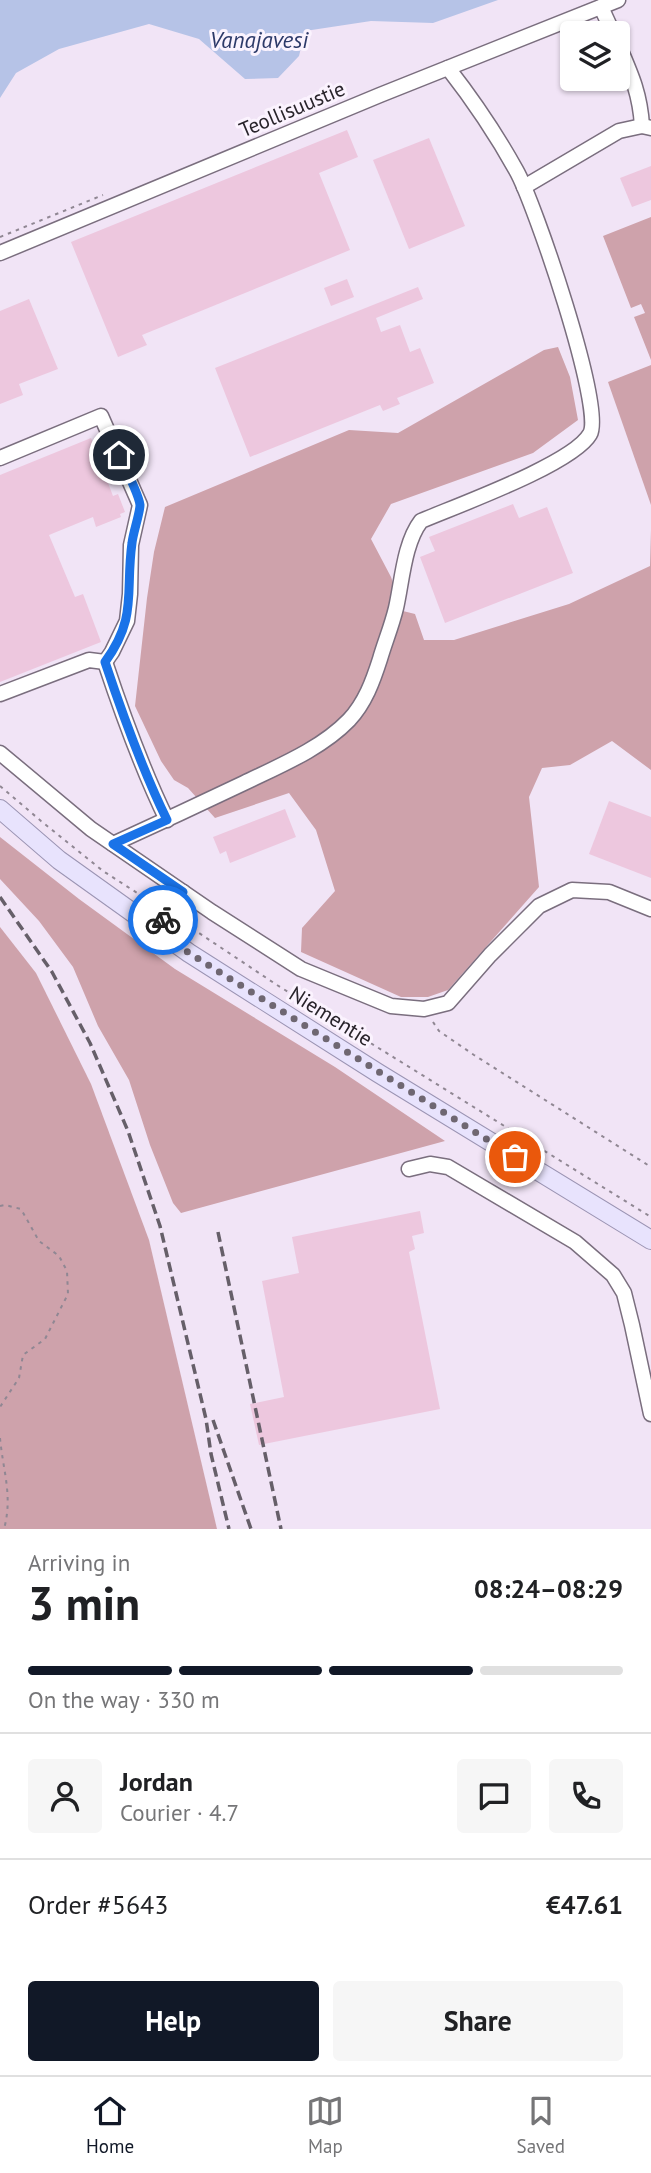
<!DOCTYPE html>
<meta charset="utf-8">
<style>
:root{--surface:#fff;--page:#f6f6f6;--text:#202124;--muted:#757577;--line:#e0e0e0;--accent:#111827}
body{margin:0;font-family:"PT Sans",sans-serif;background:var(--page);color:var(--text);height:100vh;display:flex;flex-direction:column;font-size:26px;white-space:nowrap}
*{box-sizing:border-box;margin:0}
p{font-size:23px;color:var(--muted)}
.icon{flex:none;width:38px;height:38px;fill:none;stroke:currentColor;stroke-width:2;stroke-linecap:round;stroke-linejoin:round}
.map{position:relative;height:1529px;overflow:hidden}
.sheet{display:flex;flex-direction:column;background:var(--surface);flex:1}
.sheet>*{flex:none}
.controls{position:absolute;left:560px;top:21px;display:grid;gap:14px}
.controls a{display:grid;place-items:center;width:70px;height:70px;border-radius:7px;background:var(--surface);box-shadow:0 2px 5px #0004;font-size:35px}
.pin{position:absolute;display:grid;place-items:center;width:60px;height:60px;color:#fff;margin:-30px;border:4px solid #fff;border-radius:50%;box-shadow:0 2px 7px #0007}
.courier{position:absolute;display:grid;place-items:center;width:70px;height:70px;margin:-35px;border:5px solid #1a73e8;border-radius:50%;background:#fff;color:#222;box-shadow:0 2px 9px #0007}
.head em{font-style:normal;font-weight:700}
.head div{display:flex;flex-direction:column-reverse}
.head{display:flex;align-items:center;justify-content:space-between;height:119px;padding:0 28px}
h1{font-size:46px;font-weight:700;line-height:52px}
.bar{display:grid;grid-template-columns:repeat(4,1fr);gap:10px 7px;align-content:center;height:84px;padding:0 28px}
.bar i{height:9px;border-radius:5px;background:var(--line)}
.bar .current{background:var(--accent)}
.bar p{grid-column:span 4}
.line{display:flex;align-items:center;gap:18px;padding:0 28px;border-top:2px solid var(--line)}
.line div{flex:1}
.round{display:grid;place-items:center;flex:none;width:74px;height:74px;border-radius:7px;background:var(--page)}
.button{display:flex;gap:14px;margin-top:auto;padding:14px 28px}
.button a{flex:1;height:80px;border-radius:7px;background:var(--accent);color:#fff;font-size:28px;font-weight:700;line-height:80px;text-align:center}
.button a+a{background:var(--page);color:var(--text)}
.menu{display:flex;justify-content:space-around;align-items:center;height:98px;border-top:2px solid var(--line);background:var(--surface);font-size:19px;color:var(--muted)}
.menu a{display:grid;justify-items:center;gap:4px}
.menu .current{color:var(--accent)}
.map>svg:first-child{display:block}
</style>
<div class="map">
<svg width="651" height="1529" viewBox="0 0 651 1529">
<rect width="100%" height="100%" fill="#f1e4f6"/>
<g fill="#cea2ab">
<path d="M651,217V360L634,317L645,313L641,304L631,308L603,236Z"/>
<path d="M558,347L570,377L578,420L533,453L391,504L371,539L391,577L403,611L415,614L424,640H454L569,604L650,566L651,530V770L612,741L570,765L542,768L529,797L539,887L448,990L428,997H401L301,952L302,928L335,891L316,830L289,793L215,818L188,788L174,780L161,761L135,706L147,598L154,552L165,507L349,430L398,433L544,350Z"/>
<path d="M651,365V505L608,382Z"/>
<path d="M0,837L79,899L175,969L335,1067L445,1141L181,1213L173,1203L150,1145L129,1080L98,1026L73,967L39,921L0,879Z"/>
<path d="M0,927L36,973L91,1084L149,1240L217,1529H0Z"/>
</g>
<path fill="#b6c3e7" d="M0,0H498L433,23L371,21L305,31L299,56L278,78L245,79L199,39L149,24L59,49L16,73L0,98Z"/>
<g fill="#edc7de">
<path d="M347,130L358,157L319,173L350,250L142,335L147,345L118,357L71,242Z"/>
<path d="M429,138L465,226L409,249L373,160Z"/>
<path d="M651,166V200L632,207L620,178Z"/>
<path d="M347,279L354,297L331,306L324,288Z"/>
<path d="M418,287L423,299L376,318L381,332L400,325L410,352L420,348L434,383L397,398L400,404L383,411L380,405L250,457L215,368Z"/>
<path d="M29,299L58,369L19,384L23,395L0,404V311Z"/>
<path d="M91,438L113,496L118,494L125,512L120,514L121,517L96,527L93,517L49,535L75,597L83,594L101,642L0,682V475Z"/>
<path d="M513,504L519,518L547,507L573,573L445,623L420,557L435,551L429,537Z"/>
<path d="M609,801L651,817V878L589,854Z"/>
<path d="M285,809L296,837L230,863L226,851L220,854L213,837Z"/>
<path d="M420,1211L424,1233L412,1236L415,1249L409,1252L440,1409L259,1445L250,1404L284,1397L262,1281L299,1273L292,1237Z"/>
</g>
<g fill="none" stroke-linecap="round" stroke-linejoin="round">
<g stroke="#7a6e7e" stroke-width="17">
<g id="minor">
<path d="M601,7L613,33"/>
<path d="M618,44C631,74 640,93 642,126"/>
<path d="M524,187L619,131L642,126L651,128"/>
<path d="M0,253L380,95L618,0"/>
<path d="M0,458L101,416L140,505L131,545L130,594L127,621L112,652L105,662"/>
<path d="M105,662C123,716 142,769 167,820"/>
<path d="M0,694L89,660L105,662"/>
<path d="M0,753L91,829L212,912L301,969L391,1006L424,1009L448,1003L490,955L539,906L572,890L609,892L651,909"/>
<path d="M113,844C157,824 200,804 244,783C279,766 321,749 349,720C365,703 373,681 380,659C385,642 392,625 396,608C402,582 404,543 421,521C456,506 573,464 590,434C605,409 534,201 516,170C496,134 473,100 448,68"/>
<path d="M156,930L183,892"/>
<path d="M409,1169L430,1164L448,1167L575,1242L613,1275L624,1293L632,1325L651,1414"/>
</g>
</g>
<g stroke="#9b94b3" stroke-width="20">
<path id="major" d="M0,809L59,860L189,953L378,1073L651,1240"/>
</g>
<g stroke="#908793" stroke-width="2" stroke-dasharray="3.5 5" stroke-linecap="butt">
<path d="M0,237L103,195"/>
<path d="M0,786L41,821L103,871L159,907"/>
<path d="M178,919L277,985L651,1217"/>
<path d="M433,1022L439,1031L474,1055L651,1167"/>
<path d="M0,1206L5,1205L21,1209L39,1241L59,1256L67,1271L68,1294L45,1339L23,1355L19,1378L0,1407"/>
<path d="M0,1438C3,1471 13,1496 4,1529"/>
</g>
<use href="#minor" stroke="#fff" stroke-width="14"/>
<use href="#major" stroke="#e8e3fd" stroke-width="18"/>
<g stroke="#665f69" stroke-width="3.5" stroke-dasharray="10 5" stroke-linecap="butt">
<path d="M0,897L52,972L90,1043L128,1131L160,1226L206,1419L211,1454L229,1529"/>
<path d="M218,1232L281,1529"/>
<path d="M213,1420L251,1529"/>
</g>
</g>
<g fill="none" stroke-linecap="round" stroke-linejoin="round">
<path stroke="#6f6772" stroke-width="7" stroke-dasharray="0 12.6" d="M163,920L156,930L189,953L515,1157"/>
<path stroke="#1a73e8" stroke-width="9" d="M119,455C124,465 139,495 140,505C140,513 133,533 132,543C125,592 138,617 105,662C123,716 142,769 167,820L113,844L183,892L163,920"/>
</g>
<g text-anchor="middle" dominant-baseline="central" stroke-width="6" stroke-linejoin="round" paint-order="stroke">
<g font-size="21" fill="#29242b" stroke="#fbf3fe">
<text transform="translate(292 109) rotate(-23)">Teollisuustie</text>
<text transform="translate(331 1016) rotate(32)">Niementie</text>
</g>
<g font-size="23" font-style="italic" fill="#2d3a69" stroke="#fbf3fe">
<text x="259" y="39">Vanajavesi</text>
</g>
</g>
</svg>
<div class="controls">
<a><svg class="icon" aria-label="layers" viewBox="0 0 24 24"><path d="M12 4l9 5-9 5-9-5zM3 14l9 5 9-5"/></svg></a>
</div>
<div class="pin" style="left:515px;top:1157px;background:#ea580c"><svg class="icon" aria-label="bag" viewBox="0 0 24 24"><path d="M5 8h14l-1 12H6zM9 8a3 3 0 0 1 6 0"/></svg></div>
<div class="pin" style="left:119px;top:455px;background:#1f2937"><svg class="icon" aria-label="home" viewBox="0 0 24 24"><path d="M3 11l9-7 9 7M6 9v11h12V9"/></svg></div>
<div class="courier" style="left:163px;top:920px"><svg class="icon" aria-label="bike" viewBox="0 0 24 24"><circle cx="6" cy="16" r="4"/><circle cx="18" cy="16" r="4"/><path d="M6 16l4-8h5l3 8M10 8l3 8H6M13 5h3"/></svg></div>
</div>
<section class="sheet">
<div class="head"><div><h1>3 min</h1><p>Arriving in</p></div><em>08:24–08:29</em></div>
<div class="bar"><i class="current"></i><i class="current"></i><i class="current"></i><i></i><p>On the way · 330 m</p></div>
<div class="line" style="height:126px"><a class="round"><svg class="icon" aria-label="person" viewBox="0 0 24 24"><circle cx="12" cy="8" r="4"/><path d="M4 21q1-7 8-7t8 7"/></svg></a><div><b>Jordan</b><p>Courier · 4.7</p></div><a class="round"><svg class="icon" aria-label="chat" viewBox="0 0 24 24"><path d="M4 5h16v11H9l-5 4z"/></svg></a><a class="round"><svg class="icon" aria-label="phone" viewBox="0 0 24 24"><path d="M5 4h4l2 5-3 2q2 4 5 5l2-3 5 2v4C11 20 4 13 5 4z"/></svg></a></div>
<div class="line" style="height:91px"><div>Order #5643</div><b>€47.61</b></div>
<div class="button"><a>Help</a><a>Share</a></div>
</section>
<nav class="menu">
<a class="current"><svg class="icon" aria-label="home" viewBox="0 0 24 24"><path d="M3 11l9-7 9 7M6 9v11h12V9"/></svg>Home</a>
<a><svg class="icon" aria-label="map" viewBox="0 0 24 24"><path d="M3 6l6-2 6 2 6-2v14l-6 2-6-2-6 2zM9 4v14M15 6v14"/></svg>Map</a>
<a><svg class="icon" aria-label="saved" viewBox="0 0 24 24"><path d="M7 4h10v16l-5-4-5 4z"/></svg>Saved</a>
</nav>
